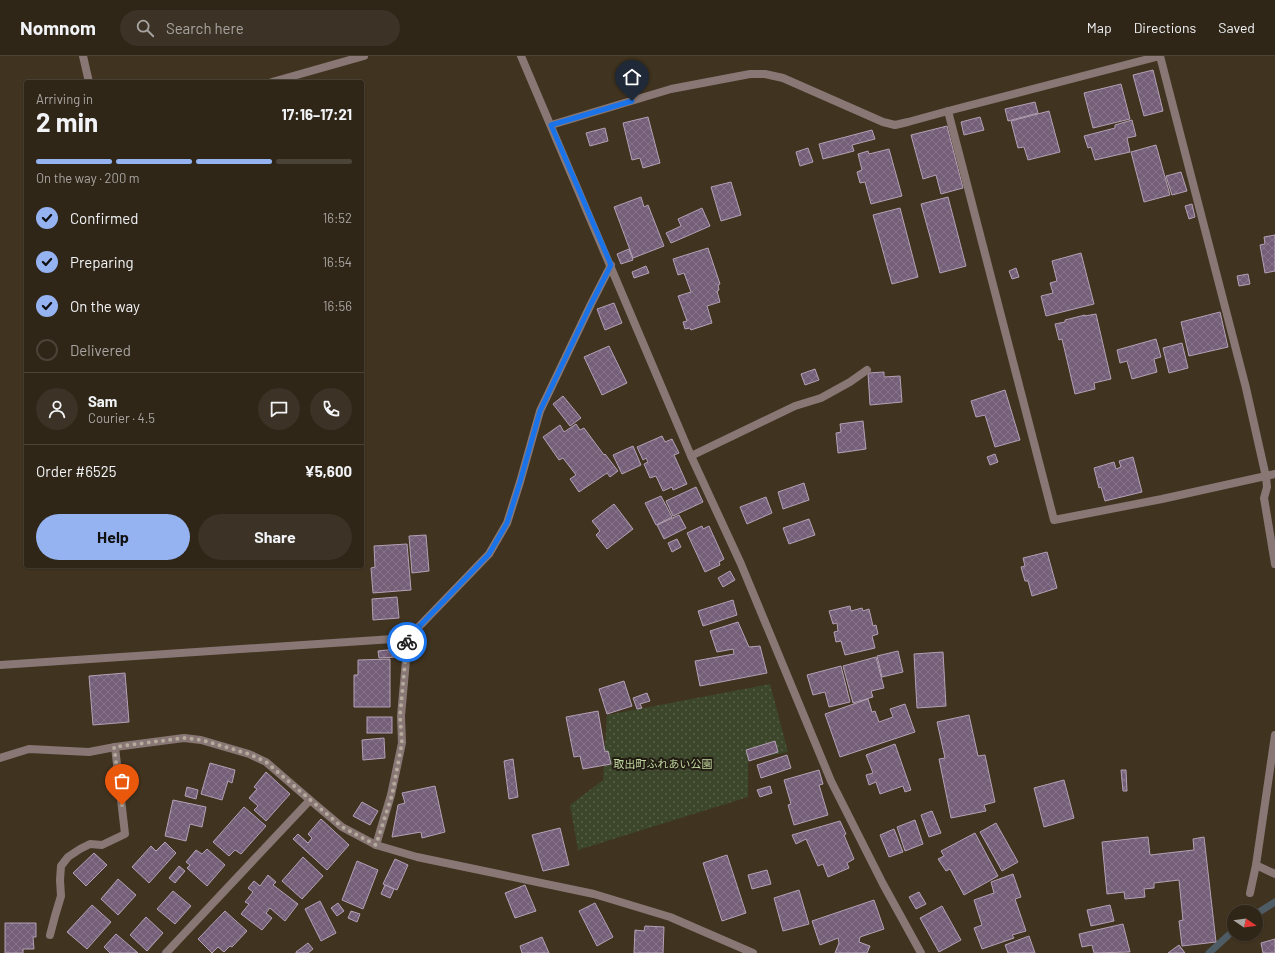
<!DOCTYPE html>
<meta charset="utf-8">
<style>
:root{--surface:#302618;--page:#3c3225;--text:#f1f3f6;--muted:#a8a5a2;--line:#4b4337;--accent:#95b2f1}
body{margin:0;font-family:Barlow,"Noto Sans JP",sans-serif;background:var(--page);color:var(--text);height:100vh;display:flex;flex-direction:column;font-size:15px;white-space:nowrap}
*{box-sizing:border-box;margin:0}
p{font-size:13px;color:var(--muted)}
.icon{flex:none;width:22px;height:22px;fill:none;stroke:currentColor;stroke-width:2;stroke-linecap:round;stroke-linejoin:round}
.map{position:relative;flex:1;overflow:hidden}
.sheet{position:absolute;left:24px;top:24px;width:340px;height:488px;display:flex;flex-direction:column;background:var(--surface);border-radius:4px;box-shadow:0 1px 3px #0004,0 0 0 1px var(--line)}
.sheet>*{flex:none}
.needle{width:26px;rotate:103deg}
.fabs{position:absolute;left:1227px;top:849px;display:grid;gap:8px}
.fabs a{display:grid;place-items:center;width:36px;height:36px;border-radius:50%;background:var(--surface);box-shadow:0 1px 3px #0004,0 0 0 1px var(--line);font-size:20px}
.pin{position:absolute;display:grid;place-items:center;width:34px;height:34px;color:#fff;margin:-41px -17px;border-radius:50% 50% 50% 0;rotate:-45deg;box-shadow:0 0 4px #0007}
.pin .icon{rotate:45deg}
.courier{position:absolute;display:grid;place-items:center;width:40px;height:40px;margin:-20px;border:3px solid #1a73e8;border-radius:50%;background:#fff;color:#222;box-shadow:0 1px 5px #0007}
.overview em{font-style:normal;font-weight:700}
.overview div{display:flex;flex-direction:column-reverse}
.overview{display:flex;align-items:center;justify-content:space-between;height:68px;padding:0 12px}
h1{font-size:26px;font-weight:700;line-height:30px}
.bar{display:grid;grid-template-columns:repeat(4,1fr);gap:6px 4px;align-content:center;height:48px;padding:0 12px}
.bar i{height:5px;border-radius:3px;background:var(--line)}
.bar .current{background:var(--accent)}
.bar p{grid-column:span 4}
.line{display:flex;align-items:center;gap:10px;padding:0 12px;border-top:1px solid var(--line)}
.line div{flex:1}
.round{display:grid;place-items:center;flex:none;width:42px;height:42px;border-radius:21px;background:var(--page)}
ol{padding:0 12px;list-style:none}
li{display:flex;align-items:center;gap:12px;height:44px}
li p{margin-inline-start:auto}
li .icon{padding:4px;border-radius:50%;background:var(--accent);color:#111;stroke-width:4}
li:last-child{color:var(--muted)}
li i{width:22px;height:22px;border:2px solid var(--line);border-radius:50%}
.button{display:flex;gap:8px;margin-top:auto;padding:8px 12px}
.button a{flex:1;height:46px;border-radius:24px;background:var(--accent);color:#111;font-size:16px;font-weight:700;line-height:46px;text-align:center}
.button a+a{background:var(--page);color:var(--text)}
header{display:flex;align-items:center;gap:24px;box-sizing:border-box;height:56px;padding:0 20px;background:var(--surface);border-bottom:1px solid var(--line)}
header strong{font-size:19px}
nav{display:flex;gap:22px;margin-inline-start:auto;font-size:14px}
.search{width:280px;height:36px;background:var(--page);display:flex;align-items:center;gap:10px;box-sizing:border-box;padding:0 14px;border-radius:22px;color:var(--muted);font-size:15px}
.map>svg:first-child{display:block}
</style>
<header>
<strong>Nomnom</strong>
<div class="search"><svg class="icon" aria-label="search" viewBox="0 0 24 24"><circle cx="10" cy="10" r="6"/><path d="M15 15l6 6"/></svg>Search here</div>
<nav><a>Map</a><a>Directions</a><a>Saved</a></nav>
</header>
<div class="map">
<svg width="1275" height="897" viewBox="0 0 1275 897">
<defs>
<pattern id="park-dots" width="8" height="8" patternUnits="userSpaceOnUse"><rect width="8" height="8" fill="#3b462b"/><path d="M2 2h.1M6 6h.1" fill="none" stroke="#586149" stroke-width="1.8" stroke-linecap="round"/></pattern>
<pattern id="building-cross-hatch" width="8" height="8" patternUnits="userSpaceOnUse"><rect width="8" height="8" fill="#755e78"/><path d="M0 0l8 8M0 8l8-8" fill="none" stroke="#89758b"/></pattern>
</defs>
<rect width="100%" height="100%" fill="#403320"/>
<path fill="url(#park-dots)" d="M770,628L788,696L748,704V741L578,794L570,749L603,724L607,659Z"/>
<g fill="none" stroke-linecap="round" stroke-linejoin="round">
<g stroke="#4e5c66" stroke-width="7">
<path d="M1256,858L1275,846"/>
<path d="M1209,897L1234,874"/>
</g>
</g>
<g fill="url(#building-cross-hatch)" stroke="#b4a1b6">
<path d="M1153,14L1163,55L1144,60L1133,19Z"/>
<path d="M1121,28L1130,63L1093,72L1084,37Z"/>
<path d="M1035,46L1038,57L1008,65L1005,53Z"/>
<path d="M1049,55L1060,96L1028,104L1024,91L1018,92L1011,65Z"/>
<path d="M648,61L660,107L643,112L640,102L632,104L623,67Z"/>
<path d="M980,61L984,74L964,79L961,66Z"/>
<path d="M1132,64L1136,80L1127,82L1130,96L1095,104L1091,91L1088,92L1084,80L1115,72V69Z"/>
<path d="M947,70L963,132L941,138L936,119L923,123L911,79Z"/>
<path d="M605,72L608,85L590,90L586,77Z"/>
<path d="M872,74L875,83L852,89L854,95L823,103L819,88Z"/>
<path d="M1156,89L1170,139L1144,146L1131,96Z"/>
<path d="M808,92L813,106L800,110L796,96Z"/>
<path d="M889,93L902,140L871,148L865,126L860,127L857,116L862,114L858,98L868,95L869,98Z"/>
<path d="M1181,116L1187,135L1172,139L1166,120Z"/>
<path d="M731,126L741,159L721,165L711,131Z"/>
<path d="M641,141L644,151L648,149L664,190L633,202L614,151Z"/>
<path d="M948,141L966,210L940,217L921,148Z"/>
<path d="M1192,148L1195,161L1189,163L1185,150Z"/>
<path d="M702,152L710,170L671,187L666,177L681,170L678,163Z"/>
<path d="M900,152L918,221L892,228L873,159Z"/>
<path d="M1275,179V215L1265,217L1260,189L1265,188L1264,181Z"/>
<path d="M708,192L720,228L718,229L719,234L717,235L720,246L707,250L712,267L691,274L690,272L685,273L683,266L687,265L678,240L691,236L684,217L678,219L673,203Z"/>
<path d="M629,193L633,204L621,208L617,198Z"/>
<path d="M1081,197L1094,248L1046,260L1041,240L1053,237L1050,227L1057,225L1052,205Z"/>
<path d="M646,210L649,217L634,222L632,216Z"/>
<path d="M1016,212L1019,221L1012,223L1009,215Z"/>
<path d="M1248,218L1250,228L1239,230L1237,220Z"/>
<path d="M614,247L622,267L605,274L597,253Z"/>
<path d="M1220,256L1228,291L1189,300L1181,266Z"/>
<path d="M1096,258L1111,323L1094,327L1095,333L1075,338L1062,283L1059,284L1055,268L1065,266V264L1085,259V260Z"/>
<path d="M1156,283L1161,301L1154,303L1157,316L1132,323L1127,305L1120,307L1117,294Z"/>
<path d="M1182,287L1188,312L1169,317L1163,292Z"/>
<path d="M609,290L627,327L602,339L584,301Z"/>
<path d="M815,313L819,324L805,329L801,318Z"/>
<path d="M884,316V321L900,320L902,346L870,349L868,317Z"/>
<path d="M1005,334L1020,384L995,391L985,359L976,361L971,345Z"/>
<path d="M563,340L581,362L570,370L553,348Z"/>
<path d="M863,365L866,393L838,397L836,377L841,376L840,368Z"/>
<path d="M576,368L580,374L584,372L604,399L605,398L618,415L610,421L607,417L579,436L570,423L576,419L563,402L559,404L543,381L560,369L564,376Z"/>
<path d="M662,380L665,386L672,383L679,397L674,399L687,428L673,434L672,431L663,435L656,420L650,422L644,408L648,406L646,402L643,404L637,391Z"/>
<path d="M633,390L641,409L622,418L613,399Z"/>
<path d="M995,398L998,406L990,409L987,401Z"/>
<path d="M1133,401L1142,436L1105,445L1101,431L1099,432L1094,412L1114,406L1116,413L1121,411L1119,405Z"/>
<path d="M804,427L809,444L783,453L778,436Z"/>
<path d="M696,431L703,446L673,460L666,445Z"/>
<path d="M661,440L672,461L656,469L645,447Z"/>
<path d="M766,441L772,457L747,468L740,451Z"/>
<path d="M614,448L633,473L607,493L596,479L600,475L592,465Z"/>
<path d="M679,459L686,472L664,483L657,469Z"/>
<path d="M809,463L815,479L789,488L783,472Z"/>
<path d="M702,470L703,473L709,470L724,503L719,506L720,509L705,516L687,477Z"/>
<path d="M426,479L429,515L412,517L409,480Z"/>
<path d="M677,483L681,491L672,496L668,487Z"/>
<path d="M407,488L411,534L373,537L371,512L375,511L374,490Z"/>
<path d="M1047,496L1057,532L1032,540L1028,525H1025L1021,511L1025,510L1023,502Z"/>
<path d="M730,515L735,524L723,531L718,522Z"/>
<path d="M397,541L399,562L373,564L372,543Z"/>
<path d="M733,544L737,559L703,570L698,555Z"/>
<path d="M850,550L851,555L862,552L863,555L869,553L873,570L876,569L878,578L872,580L875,592L845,599L841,585L836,586L834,576L838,575L837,567L833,568L829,555Z"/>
<path d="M738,566L749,591L760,590L767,617L700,630L695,605L734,598L733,593L717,596L710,575Z"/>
<path d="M396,593L397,601L379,602L378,595Z"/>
<path d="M898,595L903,616L882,621L877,600Z"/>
<path d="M943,596L946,650L917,652L914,598Z"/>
<path d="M876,601L884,632L871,635L873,641L853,647L843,610Z"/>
<path d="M390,603V651H354V619H358V604Z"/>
<path d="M841,610L850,646L829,651L825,636L813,639L807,619Z"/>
<path d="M125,617L129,666L93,669L89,620Z"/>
<path d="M624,625L632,650L607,658L599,633Z"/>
<path d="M647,637L650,645L640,648L642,652L637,653L633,642Z"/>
<path d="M868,643L872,656L875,655L879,666L893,661L890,653L905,648L915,676L840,701L825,658Z"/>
<path d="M598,655L605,696L608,695L611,708L583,713L580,700L574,701L566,661Z"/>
<path d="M969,659L978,700L985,699L995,746L984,749L986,755L951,762L939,703L945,702L937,666Z"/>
<rect x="367" y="661" width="25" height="16"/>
<path d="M384,682L385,702L363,704L362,684Z"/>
<path d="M775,685L778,696L749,705L746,694Z"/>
<path d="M895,688L911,734L905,736L903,730L880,738L876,726L869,729L866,719L873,717L866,699Z"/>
<path d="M787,699L791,712L761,722L757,709Z"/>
<path d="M513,703L518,741L509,743L504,705Z"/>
<path d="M210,707L235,714L232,727L228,725L222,744L201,738Z"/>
<path d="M819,714L823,728L819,729L828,759L794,769L788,749L791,748L784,724Z"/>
<path d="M1121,714H1126L1127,735H1123Z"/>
<path d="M266,716L290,738L266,765L254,754L258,750L249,742L257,733L254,731Z"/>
<path d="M1064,724L1074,762L1044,771L1034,732Z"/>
<path d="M435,730L445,776L422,782L421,776L392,781L398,749L405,747L402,737Z"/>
<path d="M770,730L772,737L760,741L757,734Z"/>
<path d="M187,731L198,734L196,743L185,740Z"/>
<path d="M173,744L206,751L202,771L190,768L186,785L165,780Z"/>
<path d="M362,746L378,755L370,769L353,760Z"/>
<path d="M244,751L266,770L241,798L235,794L229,800L213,786Z"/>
<path d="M932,755L941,777L929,781L921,759Z"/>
<path d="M321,763L349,789L327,814L293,783L298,778L308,787L312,782L308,778Z"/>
<path d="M915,764L923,788L905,795L897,771Z"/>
<path d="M840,765L846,778L844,779L854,803L847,807L849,812L828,821L823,808L818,810L806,783L796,788L792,779Z"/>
<path d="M996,767L1018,806L1002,815L980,776Z"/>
<path d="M560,772L569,809L543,815L532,779Z"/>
<path d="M894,773L903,796L889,801L880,779Z"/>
<path d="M975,777L998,820L964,839L950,813L946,815L938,803L944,800L941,795Z"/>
<path d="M1148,781L1150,799L1194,794L1193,783L1204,781L1216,886L1182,890L1179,865L1183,864L1179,824L1154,827V832L1144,833L1145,841L1125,843L1124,836L1107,838L1102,786Z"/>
<path d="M165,786L176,797L149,827L132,811L151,790L156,795Z"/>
<path d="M207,793L225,809L207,830L187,812L190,809L186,806L196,794L202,798Z"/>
<path d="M94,797L107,809L86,830L73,817Z"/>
<path d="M727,799L746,857L722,865L703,807Z"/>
<path d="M303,801L323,820L302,843L282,825Z"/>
<path d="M395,803L408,809L397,834L383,828Z"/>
<path d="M357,805L378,814L363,853L342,844Z"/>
<path d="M179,810L185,815L175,827L169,822Z"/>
<path d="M767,814L771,828L752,833L748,819Z"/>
<path d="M1013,818L1021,841L1015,843L1026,875L1012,879L1014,882L982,893L974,872L982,869L974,844L994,837L991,826Z"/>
<path d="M268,819L276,826L273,829L298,848L285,865L270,852L266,857L272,862L262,874L241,858L249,848L245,846L253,836L248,832L254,825L260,830Z"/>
<path d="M118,823L136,839L118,859L101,843Z"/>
<path d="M385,829L394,833L390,842L381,838Z"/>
<path d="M525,829L536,855L515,862L505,837Z"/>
<path d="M799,834L809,868L783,875L774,842Z"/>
<path d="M173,835L191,850L175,868L157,853Z"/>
<path d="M919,836L926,848L916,853L909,841Z"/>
<path d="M874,844L884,873L860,881L859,886L870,890L867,897H835L839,887L838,882L820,889L812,865Z"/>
<path d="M320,845L336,877L321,885L305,853Z"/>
<path d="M338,847L344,855L337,860L331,852Z"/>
<path d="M595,847L613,881L597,890L579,855Z"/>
<path d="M92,849L111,866L87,893L67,876Z"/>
<path d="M1110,849L1114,865L1091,870L1087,854Z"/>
<path d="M942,850L961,884L939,896L920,862Z"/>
<path d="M225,855L247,875L232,891L230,890L224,896L218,891L212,897L198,883Z"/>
<path d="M351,855L360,858L357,866L348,862Z"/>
<path d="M146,861L163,877L147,895L130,879Z"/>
<path d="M5,867H36V881H33L34,893H23V897H5Z"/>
<path d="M1123,868L1130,896L1094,897L1092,889L1082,891L1079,878Z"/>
<path d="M645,870L664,871L663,897H634L635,874L644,875Z"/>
<path d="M116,878L138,897H110L104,891Z"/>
<path d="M1029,880L1035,897H1008L1005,889Z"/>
<path d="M542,881L549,897H522L520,890Z"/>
<path d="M1275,883V897H1263L1261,887Z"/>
<path d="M308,887L313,893L308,897H296V896Z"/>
<path d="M1179,889L1185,897H1168Z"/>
</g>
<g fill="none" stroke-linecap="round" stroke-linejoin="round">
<path stroke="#887774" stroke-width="8" d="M691,400L795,350L821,342L850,326L867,314"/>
<g stroke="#887774" stroke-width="8">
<path d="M83,0L89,26"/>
<path d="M521,0L691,400L741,508L831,725L883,828L921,897"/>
<path d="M1160,0L1246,332L1266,421L1267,431L1264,442L1275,508"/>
<path d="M272,26L364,0"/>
<path d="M948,55L1054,464L1162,443L1275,418"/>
<path d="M551,69L671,33L750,18H765L783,22L883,66L895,69L908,66L948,55L1160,0"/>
<path d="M611,209L591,248L540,355L520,426L507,467L489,498L408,582L401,660L402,687L391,739L376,789L417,801L594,838L670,861L753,897"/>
<path d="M0,609L408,582"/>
<path d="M1275,679L1256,809L1275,818"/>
<path d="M0,702L29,693L89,696L115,691L184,682L201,684L249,698L266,706L310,744"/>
<path d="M1250,837L1256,809"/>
<path d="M50,879L55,860L61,840L60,824L61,810L68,801L80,793L90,788L102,789L125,778L115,691"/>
<path d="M166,897L310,744L342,771L376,789"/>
</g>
</g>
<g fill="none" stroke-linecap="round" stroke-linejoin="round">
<path stroke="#b4ab9d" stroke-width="4" stroke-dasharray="0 7.2" d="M122,749L114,691L184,682L202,684L249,698L266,706L342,771L376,789L392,739L402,687L400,660L407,586"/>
<path stroke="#1a73e8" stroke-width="5" d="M407,586L408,582L489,498L507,467L520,426L540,355L591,248L611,209L551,69L632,45"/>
</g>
<g text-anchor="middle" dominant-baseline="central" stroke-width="4" stroke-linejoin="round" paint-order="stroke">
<g font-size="11" fill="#c1d8a0" stroke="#221c13">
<text x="663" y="707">取出町ふれあい公園</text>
</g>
</g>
</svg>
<div class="fabs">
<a><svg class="needle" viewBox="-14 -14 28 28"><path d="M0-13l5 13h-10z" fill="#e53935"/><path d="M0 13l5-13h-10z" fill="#a8a5a2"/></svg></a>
</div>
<div class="pin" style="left:122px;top:749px;background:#ea580c"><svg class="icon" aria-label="bag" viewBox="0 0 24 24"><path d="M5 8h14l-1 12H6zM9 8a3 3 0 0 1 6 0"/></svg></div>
<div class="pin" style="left:632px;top:45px;background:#1f2937"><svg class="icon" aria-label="home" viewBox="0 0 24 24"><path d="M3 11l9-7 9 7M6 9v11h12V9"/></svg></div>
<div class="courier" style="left:407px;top:586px"><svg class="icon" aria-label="bike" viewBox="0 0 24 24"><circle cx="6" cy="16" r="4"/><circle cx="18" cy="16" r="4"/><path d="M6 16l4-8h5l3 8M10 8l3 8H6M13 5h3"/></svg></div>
<section class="sheet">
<div class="overview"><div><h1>2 min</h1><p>Arriving in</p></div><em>17:16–17:21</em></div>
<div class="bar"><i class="current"></i><i class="current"></i><i class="current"></i><i></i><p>On the way · 200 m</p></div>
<ol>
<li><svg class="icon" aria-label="check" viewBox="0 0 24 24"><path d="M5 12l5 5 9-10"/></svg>Confirmed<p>16:52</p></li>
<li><svg class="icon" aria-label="check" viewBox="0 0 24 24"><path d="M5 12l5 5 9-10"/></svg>Preparing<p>16:54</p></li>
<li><svg class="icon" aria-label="check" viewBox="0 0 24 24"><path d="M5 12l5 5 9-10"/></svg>On the way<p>16:56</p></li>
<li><i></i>Delivered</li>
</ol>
<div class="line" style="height:72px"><a class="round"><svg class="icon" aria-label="person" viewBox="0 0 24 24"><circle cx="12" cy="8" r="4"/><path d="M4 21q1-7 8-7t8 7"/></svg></a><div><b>Sam</b><p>Courier · 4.5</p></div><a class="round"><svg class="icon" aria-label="chat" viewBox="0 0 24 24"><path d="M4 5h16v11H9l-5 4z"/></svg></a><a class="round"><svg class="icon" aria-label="phone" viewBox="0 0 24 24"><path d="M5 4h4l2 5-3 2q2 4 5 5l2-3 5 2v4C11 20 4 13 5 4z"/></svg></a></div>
<div class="line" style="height:52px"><div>Order #6525</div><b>¥5,600</b></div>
<div class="button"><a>Help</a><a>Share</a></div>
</section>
</div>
